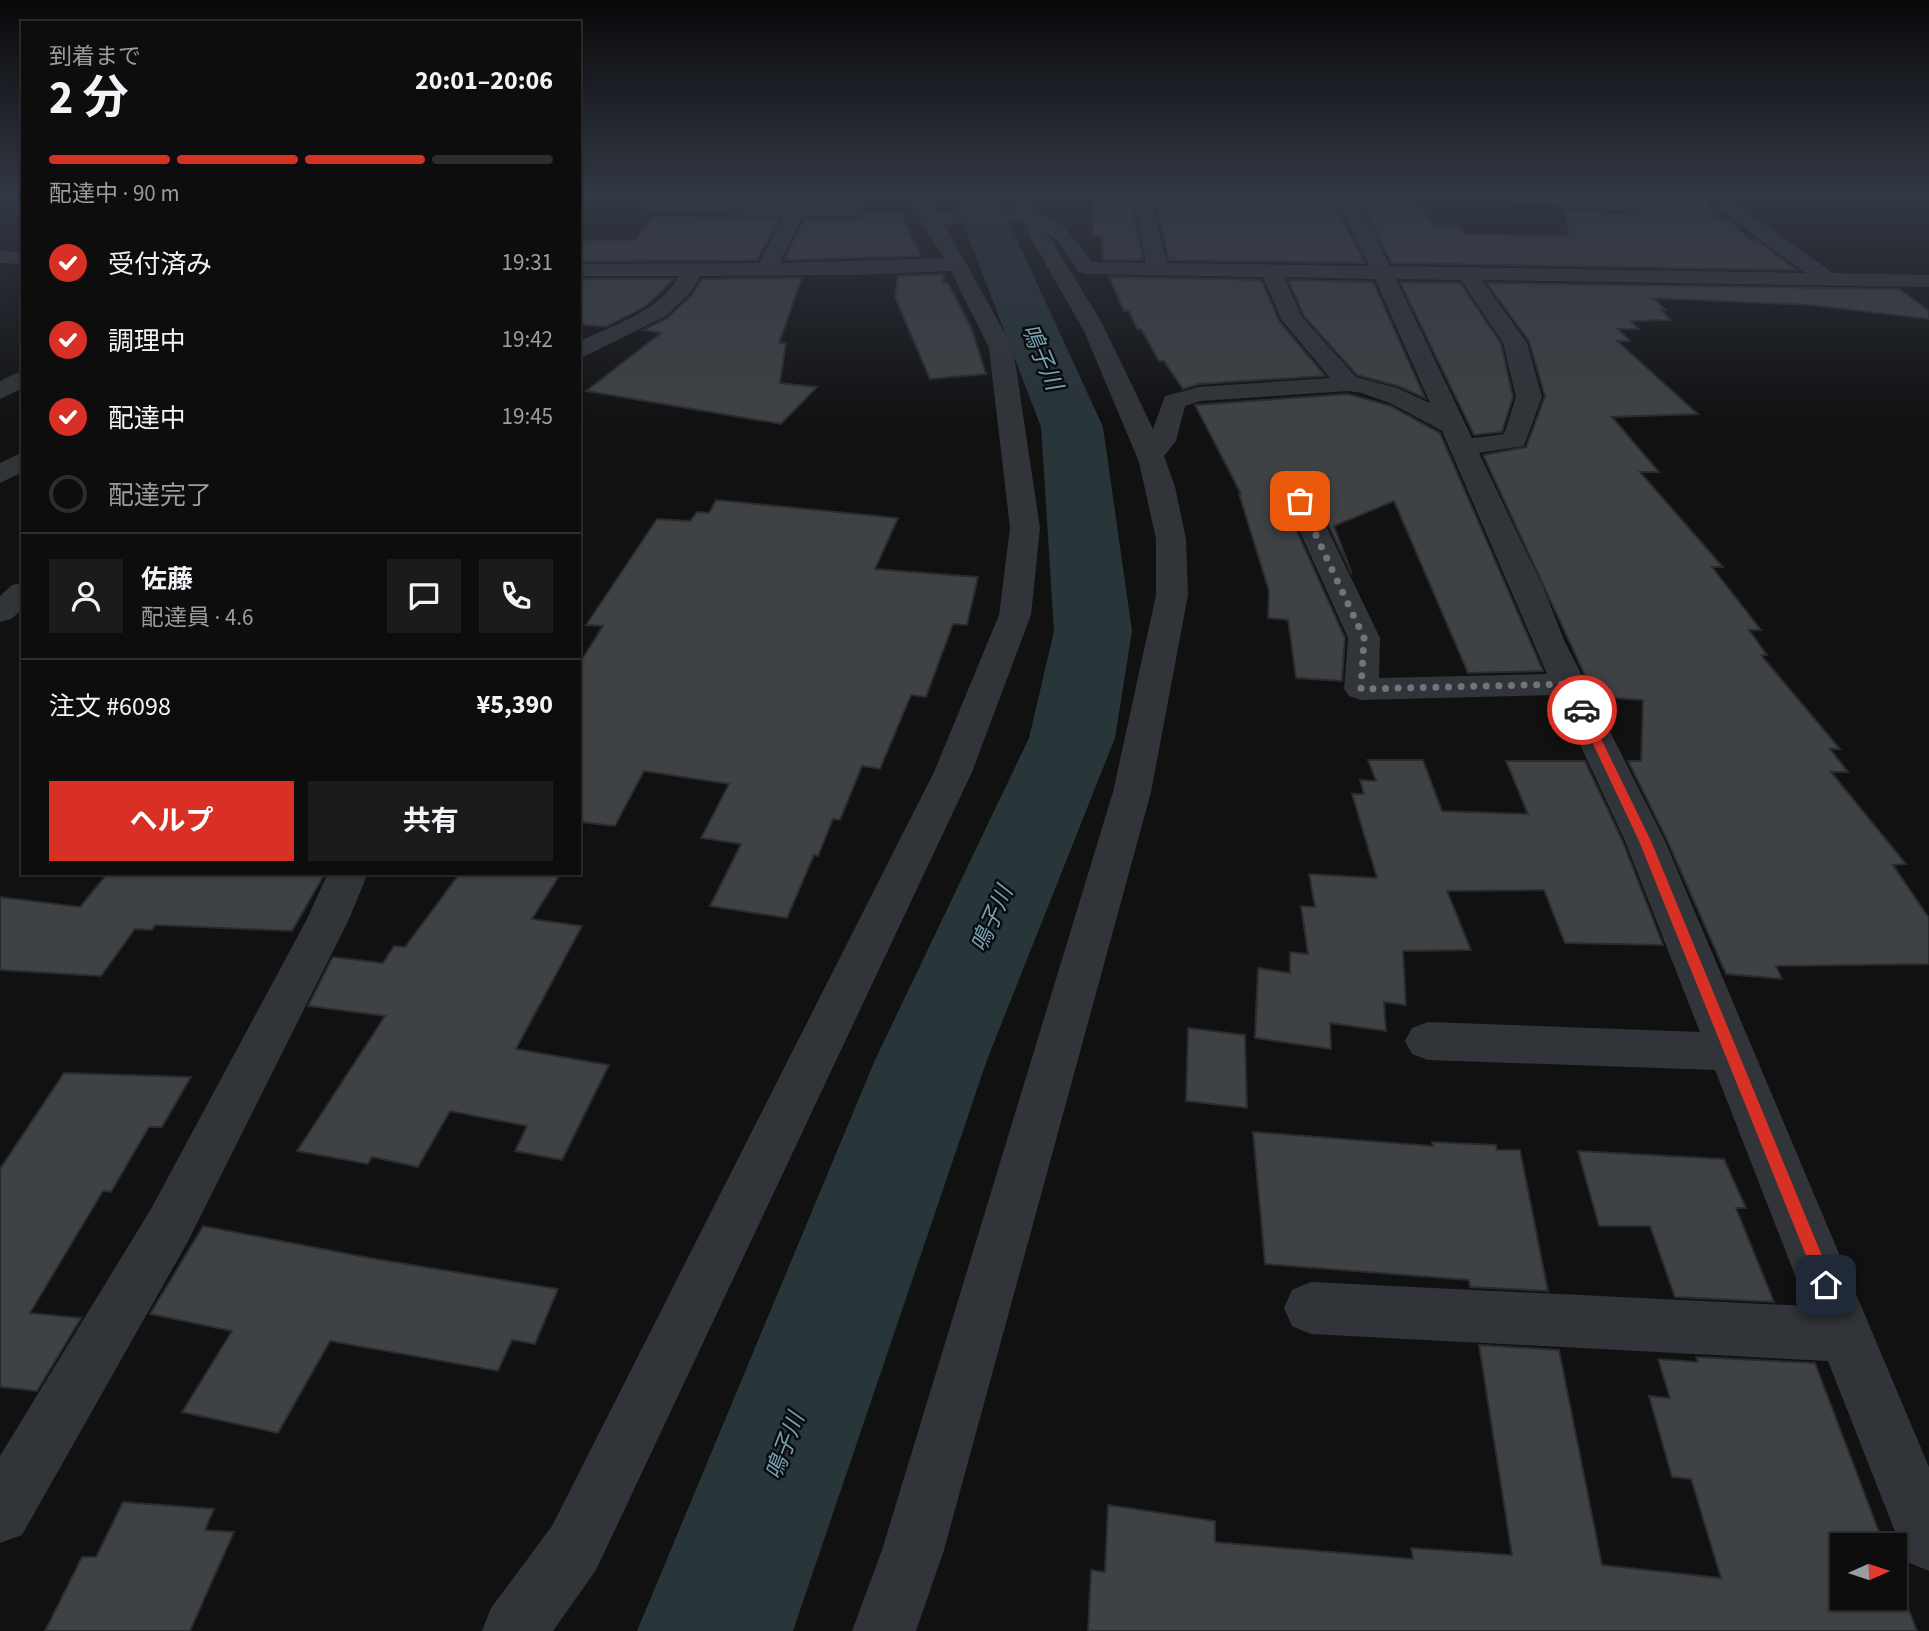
<!DOCTYPE html>
<html lang="ja">
<meta charset="utf-8">
<style>
:root{--surface:#0d0d0e;--page:#1b1b1c;--text:#f1f3f6;--muted:#9a9c9e;--line:#2d2d2e;--accent:#d93025}
body{margin:0;font-family:"Source Sans 3","Noto Sans JP",sans-serif;background:var(--page);color:var(--text);height:100vh;display:flex;flex-direction:column;font-size:26px;white-space:nowrap}
*{box-sizing:border-box;margin:0}
p{font-size:23px;color:var(--muted)}
.icon{flex:none;width:38px;height:38px;fill:none;stroke:currentColor;stroke-width:2;stroke-linecap:round;stroke-linejoin:round}
.map{position:relative;flex:1;overflow:hidden}
.sheet{position:absolute;left:21px;top:21px;width:560px;height:854px;display:flex;flex-direction:column;background:var(--surface);border-radius:0px;box-shadow:0 2px 5px #0004,0 0 0 2px var(--line)}
.sheet>*{flex:none}
.needle{width:46px;rotate:87deg}
.controls{position:absolute;left:1830px;top:1533px;display:grid;gap:14px}
.controls a{display:grid;place-items:center;width:77px;height:77px;border-radius:0px;background:var(--surface);box-shadow:0 2px 5px #0004,0 0 0 2px var(--line);font-size:35px}
.pin{position:absolute;display:grid;place-items:center;width:60px;height:60px;color:#fff;margin:-30px;border-radius:14px;box-shadow:0 4px 10px #0006}
.courier{position:absolute;display:grid;place-items:center;width:70px;height:70px;margin:-35px;border:5px solid #d93025;border-radius:50%;background:#fff;color:#222;box-shadow:0 2px 9px #0007}
.summary em{font-style:normal;font-weight:700}
.summary div{display:flex;flex-direction:column-reverse}
.summary{display:flex;align-items:center;justify-content:space-between;height:119px;padding:0 28px}
h1{font-size:46px;font-weight:700;line-height:52px}
.bar{display:grid;grid-template-columns:repeat(4,1fr);gap:10px 7px;align-content:center;height:84px;padding:0 28px}
.bar i{height:9px;border-radius:5px;background:var(--line)}
.bar .selected{background:var(--accent)}
.bar p{grid-column:span 4}
.line{display:flex;align-items:center;gap:18px;padding:0 28px;border-top:2px solid var(--line)}
.line div{flex:1}
.round{display:grid;place-items:center;flex:none;width:74px;height:74px;border-radius:0px;background:var(--page)}
ol{padding:0 28px;list-style:none}
li{display:flex;align-items:center;gap:21px;height:77px}
li p{margin-inline-start:auto}
li .icon{padding:7px;border-radius:50%;background:var(--accent);color:#fff;stroke-width:4}
li:last-child{color:var(--muted)}
li i{width:38px;height:38px;border:4px solid var(--line);border-radius:50%}
.primary-button{display:flex;gap:14px;margin-top:auto;padding:14px 28px}
.primary-button a{flex:1;height:80px;border-radius:0px;background:var(--accent);color:#fff;font-size:28px;font-weight:700;line-height:80px;text-align:center}
.primary-button a+a{background:var(--page);color:var(--text)}
.map>svg:first-child{display:block}
</style>
<div class="map">
<svg width="1929" height="1631" viewBox="0 0 1929 1631">
<rect width="100%" height="100%" fill="#111112"/>
<g fill="none" stroke-linecap="round" stroke-linejoin="round">
<path fill="#283539" fill-rule="evenodd" d="M952,194H996L1103,427L1132,631L1115,738L987,1060L793,1631H637L875,1060L1029,738L1054,631L1041,427Z"/>
</g>
<g fill="#3f4245" stroke="#2a2b2e" stroke-width="2">
<path d="M669,194H849L844,203L665,199Z"/>
<path d="M1093,194H1130L1143,260H1103L1102,237L1093,236Z"/>
<path d="M1153,194H1309L1341,216L1365,263L1169,260Z"/>
<path d="M1409,194L1435,225H1457L1465,234L1569,236L1565,209L1633,215L1644,207L1642,194L1703,196L1715,219L1729,220L1750,240H1756L1797,270L1392,263L1366,213L1345,195Z"/>
<path d="M903,211L905,224L921,256L784,260L804,220L860,219L864,214Z"/>
<path d="M654,214L660,216L779,219L757,260L579,261V240H635Z"/>
<path d="M944,274L943,283H948L971,327L986,374L930,379L895,297L898,276Z"/>
<path d="M1109,277L1261,280L1279,321L1325,376L1199,384L1183,389L1164,361H1159L1141,329H1137L1129,311H1124Z"/>
<path d="M802,278L779,343H786L780,383L817,387L781,424L586,391L661,333L643,330L668,318L693,294L702,279Z"/>
<path d="M579,279H674L646,306L606,327L579,324Z"/>
<path d="M1288,280L1373,282L1425,398L1398,386L1357,375L1304,316Z"/>
<path d="M1400,282L1460,283L1501,344L1513,397L1502,432L1474,435Z"/>
<path d="M1487,283L1899,289L1929,311V319L1811,305L1653,298L1666,310H1661L1671,320L1630,321L1639,329H1618L1630,341H1617L1698,414L1612,417L1659,472H1640L1723,567H1712L1761,630H1749L1767,655H1761L1840,749H1830L1848,772H1831L1906,864L1893,865L1929,918V964L1776,966L1782,979L1726,974L1667,840L1628,761H1641L1643,700L1595,697L1483,455L1526,447L1545,396L1529,341Z"/>
<path d="M1348,394L1391,406L1440,433L1543,671L1468,673L1394,501L1334,526L1352,574L1316,500L1311,492L1299,489L1288,494L1284,502L1345,638L1342,681L1296,678L1288,620L1268,618L1269,591L1239,494H1241L1195,405Z"/>
<path d="M716,500L898,518L875,569L978,577L967,625L953,624L926,697L911,695L880,769L862,766L840,820L833,819L818,856L814,855L787,918L710,906L741,844L701,838L729,784L644,771L615,826L579,822V664L603,626L586,625L657,519L690,521L697,512L709,513Z"/>
<path d="M1368,760H1423L1442,811L1528,814L1506,761H1585L1623,842L1663,945L1565,943L1544,890L1447,891L1471,950L1403,951L1406,1005L1384,1002L1386,1031L1330,1023L1331,1049L1255,1038L1258,968L1290,973V952L1308,954L1301,906L1315,907L1309,874L1377,878L1352,794H1364L1360,780L1376,781Z"/>
<path d="M118,873H288L324,875L292,931L155,925L152,930L135,929L101,976L0,970V897L80,907L106,875L116,876Z"/>
<path d="M460,873H561L532,919L582,926L516,1049L609,1065L562,1160L515,1151L527,1126L450,1111L418,1167L372,1157L368,1164L297,1151L385,1016L308,1006L330,962L333,957L383,963L394,946L405,947Z"/>
<path d="M1188,1028L1245,1035L1247,1108L1186,1101Z"/>
<path d="M64,1073L191,1077L162,1127H149L111,1192L103,1191L30,1313L81,1318L37,1391L0,1387V1169Z"/>
<path d="M1253,1132L1433,1146L1432,1142L1496,1145L1497,1150H1520L1548,1291L1470,1287L1469,1280L1265,1264Z"/>
<path d="M1578,1151L1724,1159L1746,1208H1736L1774,1302L1675,1297L1650,1226H1599Z"/>
<path d="M203,1226L370,1258L558,1289L535,1344L512,1340L498,1371L330,1341L278,1433L182,1412L232,1331L150,1314Z"/>
<path d="M1479,1345L1559,1350L1602,1565L1721,1578L1691,1479L1672,1477L1649,1396L1670,1398L1658,1359L1698,1362L1696,1357L1815,1363L1884,1545H1843V1598H1895V1574L1917,1631H1088L1091,1570L1105,1572L1108,1505L1215,1521V1542L1413,1559L1411,1548L1512,1555Z"/>
<path d="M123,1502L214,1509L205,1530L234,1532L190,1631H45L82,1557H96Z"/>
</g>
<g fill="none" stroke-linecap="round" stroke-linejoin="round">
<g fill="#313438" fill-rule="evenodd">
<path d="M642,194H660L656,200L660,201L846,206L852,194H870L860,216L802,217L780,263L944,258L919,219L921,217L908,194H926L938,213L1015,210L1008,194H1026L1035,212L1062,224L1092,262L1146,263L1132,194H1150L1167,263L1369,266L1343,214L1314,194C1321,194 1330,192 1337,194C1367,203 1378,241 1390,266L1805,273L1732,219L1709,194H1729L1746,211L1833,273L1929,275V287L1482,280L1527,343L1542,397L1524,446L1479,453L1543,587L1564,640L1665,841L1929,1467V1571L1907,1562L1828,1361L1311,1334L1292,1326L1284,1308L1292,1290L1311,1282L1807,1306L1715,1070L1428,1060L1412,1054L1405,1041L1412,1028L1428,1022L1700,1032L1625,841L1557,695L1361,700L1349,696L1344,689L1348,638L1286,501L1290,495L1300,492L1310,495L1314,501L1380,638L1379,678L1547,674L1442,431L1392,404L1362,393L1348,391L1200,401L1185,406L1176,441L1164,456L1175,487L1186,539L1188,595L1151,792L944,1550L916,1631H852L882,1550L1113,792L1156,595V539L1139,462L1084,331L1021,221L944,224L1013,348L1040,528L1031,615L972,772L596,1570L553,1631H482L491,1608L552,1526L934,772L999,615L1010,528L989,348L951,271L855,275L700,276L691,292L666,316L579,359V342C615,323 658,313 679,276H579V264L759,263L783,216L660,213L638,207L636,203ZM1045,230L1061,245L1079,272L1086,274L1263,277L1281,319L1330,378L1199,387L1165,396L1153,429L1102,323ZM1284,277L1375,279L1430,403L1397,388L1356,377L1302,317ZM1396,279L1461,280L1503,343L1516,397L1504,434L1472,438Z"/>
<path d="M1480,194H1558L1622,199L1621,194H1639L1642,206L1633,212L1489,200Z"/>
<path d="M0,251L23,252V264L0,263Z"/>
<path d="M23,370V388L0,399V381Z"/>
<path d="M23,452V472L0,483V463Z"/>
<path d="M23,583V609L11,619L0,622V596L12,585Z"/>
<path d="M328,873H368L349,919L187,1243L22,1535L0,1543V1456L151,1209L307,919Z"/>
</g>
</g>
<linearGradient id="sky" x2="0" y2="1"><stop stop-color="#09090a"/><stop offset="0.46" stop-color="#323844"/><stop offset="1" stop-color="#323844" stop-opacity="0"/></linearGradient>
<rect width="1929" height="422" fill="url(#sky)"/>
<path fill="#d93025" d="M1578,707L1587,710L1651,841L1834,1285L1832,1290L1826,1292L1821,1290L1818,1285L1639,841L1577,710Z"/>
<g fill="none" stroke-linecap="round" stroke-linejoin="round">
<path stroke="#6f757b" stroke-width="7" stroke-dasharray="0 12.6" d="M1300,501L1364,638L1361,689L1570,684L1582,710"/>
</g>
<g text-anchor="middle" dominant-baseline="central" stroke-width="5" stroke-linejoin="round" paint-order="stroke">
<g font-size="23" font-style="italic" fill="#74a2b3" stroke="#0c0c0d">
<text transform="translate(1042 357) rotate(67)">鳴子川</text>
<text transform="translate(992 919) rotate(-66)">鳴子川</text>
<text transform="translate(785 1446) rotate(-69)">鳴子川</text>
</g>
</g>
</svg>
<div class="controls">
<a><svg class="needle" viewBox="-14 -14 28 28"><path d="M0-13l5 13h-10z" fill="#e53935"/><path d="M0 13l5-13h-10z" fill="#9a9c9e"/></svg></a>
</div>
<div class="pin" style="left:1300px;top:501px;background:#ea580c"><svg class="icon" aria-label="bag" viewBox="0 0 24 24"><path d="M5 8h14l-1 12H6zM9 8a3 3 0 0 1 6 0"/></svg></div>
<div class="pin" style="left:1826px;top:1285px;background:#1f2937"><svg class="icon" aria-label="home" viewBox="0 0 24 24"><path d="M3 11l9-7 9 7M6 9v11h12V9"/></svg></div>
<div class="courier" style="left:1582px;top:710px"><svg class="icon" aria-label="car" viewBox="0 0 24 24"><path d="M5 17H2v-5l4-1 3-4h7l3 4 3 1v5h-3M9 17h6M6 11h13"/><circle cx="7" cy="17" r="2"/><circle cx="17" cy="17" r="2"/></svg></div>
<section class="sheet">
<div class="summary"><div><h1>2 分</h1><p>到着まで</p></div><em>20:01–20:06</em></div>
<div class="bar"><i class="selected"></i><i class="selected"></i><i class="selected"></i><i></i><p>配達中 · 90 m</p></div>
<ol>
<li><svg class="icon" aria-label="check" viewBox="0 0 24 24"><path d="M5 12l5 5 9-10"/></svg>受付済み<p>19:31</p></li>
<li><svg class="icon" aria-label="check" viewBox="0 0 24 24"><path d="M5 12l5 5 9-10"/></svg>調理中<p>19:42</p></li>
<li><svg class="icon" aria-label="check" viewBox="0 0 24 24"><path d="M5 12l5 5 9-10"/></svg>配達中<p>19:45</p></li>
<li><i></i>配達完了</li>
</ol>
<div class="line" style="height:126px"><a class="round"><svg class="icon" aria-label="person" viewBox="0 0 24 24"><circle cx="12" cy="8" r="4"/><path d="M4 21q1-7 8-7t8 7"/></svg></a><div><b>佐藤</b><p>配達員 · 4.6</p></div><a class="round"><svg class="icon" aria-label="chat" viewBox="0 0 24 24"><path d="M4 5h16v11H9l-5 4z"/></svg></a><a class="round"><svg class="icon" aria-label="phone" viewBox="0 0 24 24"><path d="M5 4h4l2 5-3 2q2 4 5 5l2-3 5 2v4C11 20 4 13 5 4z"/></svg></a></div>
<div class="line" style="height:91px"><div>注文 #6098</div><b>¥5,390</b></div>
<div class="primary-button"><a>ヘルプ</a><a>共有</a></div>
</section>
</div>
